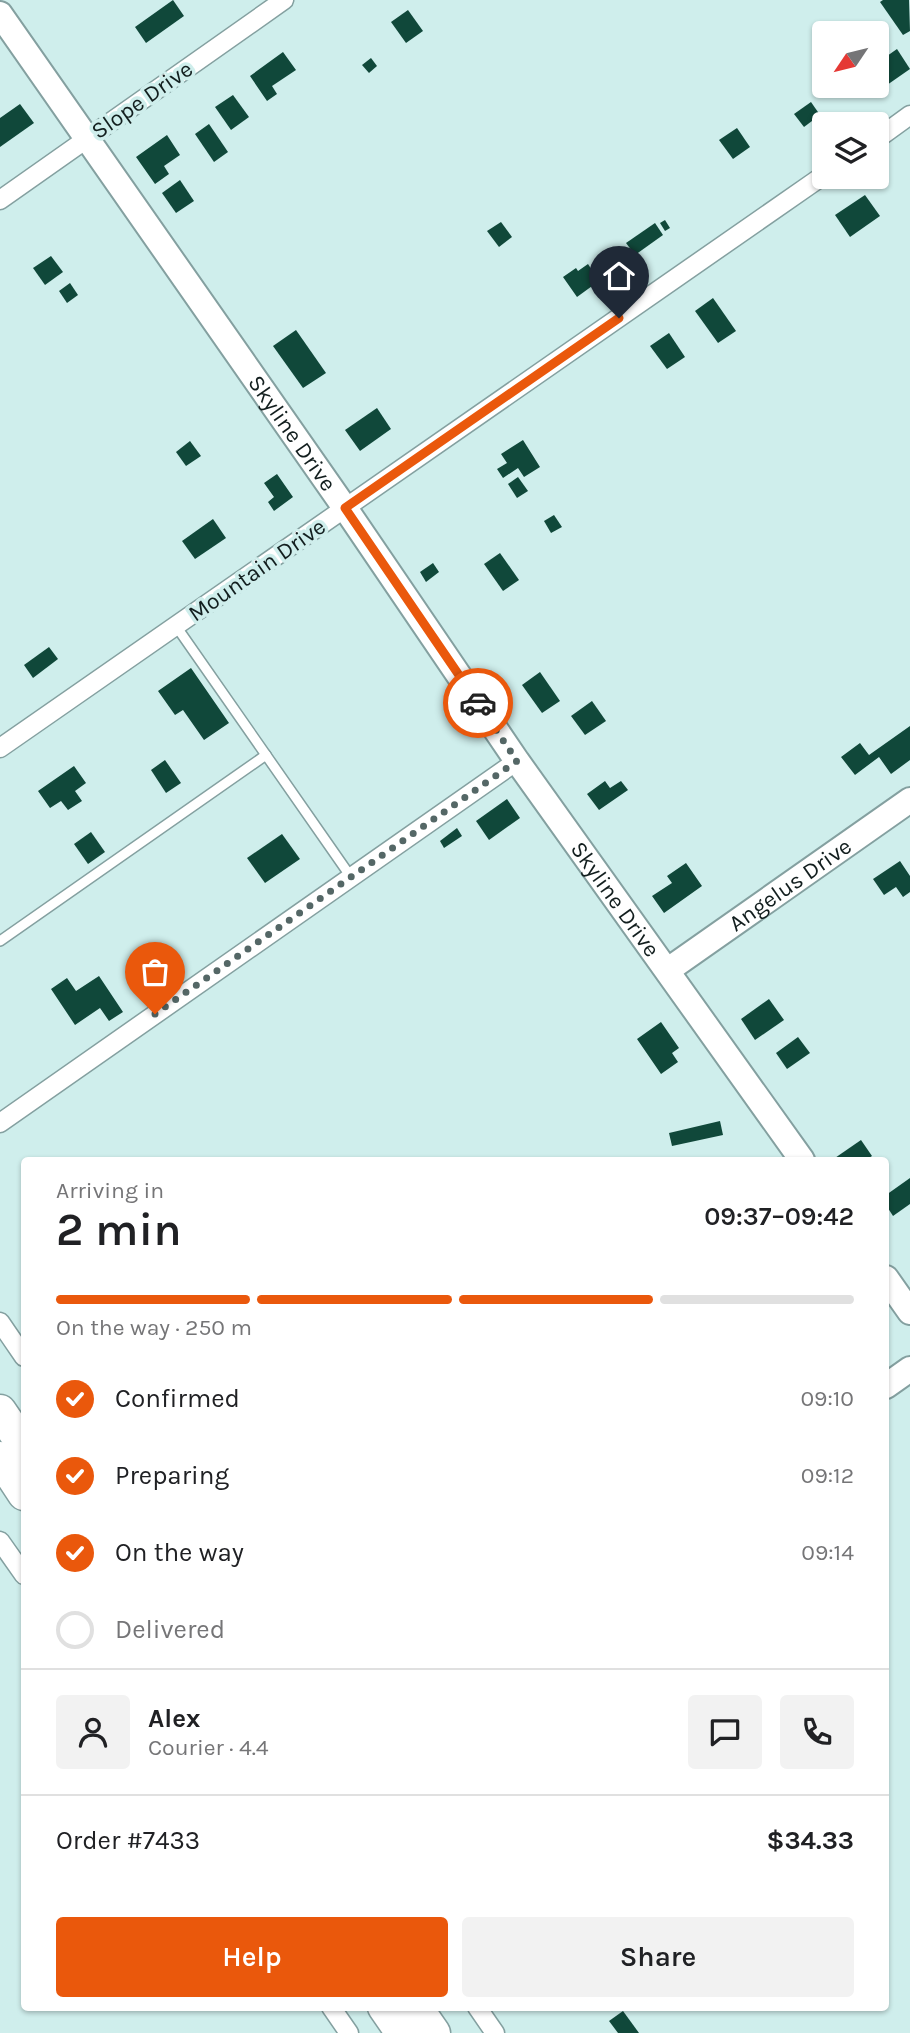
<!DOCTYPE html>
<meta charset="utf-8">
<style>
:root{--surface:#fff;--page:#f2f2f2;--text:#202124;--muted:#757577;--line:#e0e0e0;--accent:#ea580c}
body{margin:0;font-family:Karla,sans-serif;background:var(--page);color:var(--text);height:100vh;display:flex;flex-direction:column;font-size:26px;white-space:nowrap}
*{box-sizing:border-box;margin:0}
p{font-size:23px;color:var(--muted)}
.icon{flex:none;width:38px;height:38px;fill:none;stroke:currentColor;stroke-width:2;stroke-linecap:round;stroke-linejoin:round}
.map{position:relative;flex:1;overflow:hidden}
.panel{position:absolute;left:21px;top:1157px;width:868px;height:854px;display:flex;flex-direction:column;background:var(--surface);border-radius:7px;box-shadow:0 2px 5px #0004}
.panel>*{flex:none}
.needle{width:46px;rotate:235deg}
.buttons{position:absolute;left:812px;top:21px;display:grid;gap:14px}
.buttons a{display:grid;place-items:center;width:77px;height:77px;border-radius:7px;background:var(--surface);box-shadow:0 2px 5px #0004;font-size:35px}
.pin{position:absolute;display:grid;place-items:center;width:60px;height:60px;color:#fff;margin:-72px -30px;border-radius:50% 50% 50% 0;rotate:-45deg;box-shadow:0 0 7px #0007}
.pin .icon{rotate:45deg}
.courier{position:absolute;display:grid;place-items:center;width:70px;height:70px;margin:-35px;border:5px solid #ea580c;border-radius:50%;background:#fff;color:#222;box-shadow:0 2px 9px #0007}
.overview em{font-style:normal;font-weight:600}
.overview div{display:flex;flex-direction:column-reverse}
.overview{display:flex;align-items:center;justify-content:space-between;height:119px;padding:0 35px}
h1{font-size:46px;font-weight:600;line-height:52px}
.bar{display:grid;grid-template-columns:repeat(4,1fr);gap:10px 7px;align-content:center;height:84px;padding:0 35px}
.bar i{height:9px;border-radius:5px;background:var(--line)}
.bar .selected{background:var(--accent)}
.bar p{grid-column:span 4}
.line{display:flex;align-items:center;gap:18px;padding:0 35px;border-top:2px solid var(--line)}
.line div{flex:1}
.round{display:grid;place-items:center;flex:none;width:74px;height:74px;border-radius:7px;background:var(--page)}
ol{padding:0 35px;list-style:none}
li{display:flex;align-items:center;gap:21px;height:77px}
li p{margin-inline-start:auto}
li .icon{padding:7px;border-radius:50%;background:var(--accent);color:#fff;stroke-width:4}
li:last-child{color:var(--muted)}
li i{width:38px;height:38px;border:4px solid var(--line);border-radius:50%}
.button{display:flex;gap:14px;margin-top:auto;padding:14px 35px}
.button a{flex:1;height:80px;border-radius:7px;background:var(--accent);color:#fff;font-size:28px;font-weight:600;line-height:80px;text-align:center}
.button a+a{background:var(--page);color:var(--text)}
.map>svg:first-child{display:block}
</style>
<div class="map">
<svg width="910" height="2033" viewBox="0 0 910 2033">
<rect width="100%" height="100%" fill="#cfeeec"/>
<g fill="#10483a">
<path d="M173,0L184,16L146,43L135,27Z"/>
<path d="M883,0H909L910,31L903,35L880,2Z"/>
<path d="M408,10L423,31L406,43L391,22Z"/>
<path d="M897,49L910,69L887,85L877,70V63Z"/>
<path d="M283,52L296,70L272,86L277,94L267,101L250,76Z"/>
<path d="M371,58L377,66L369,73L362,65Z"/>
<path d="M233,95L249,117L231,130L215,107Z"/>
<path d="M811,102L820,115L804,127L794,114Z"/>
<path d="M20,104L34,123L0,147V118Z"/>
<path d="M209,124L228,152L214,162L195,134Z"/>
<path d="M737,128L750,147L733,159L719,140Z"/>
<path d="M167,135L180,155L164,166L169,174L155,184L136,157Z"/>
<path d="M180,180L194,201L176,213L162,193Z"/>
<path d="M865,195L880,216L850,237L835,215Z"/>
<path d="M665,220L670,228L665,231L660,223Z"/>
<path d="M501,222L512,237L499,247L487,231Z"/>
<path d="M655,223L663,235L635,255L626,243Z"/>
<path d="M51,256L63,272L45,285L33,268Z"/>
<path d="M588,264L599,281L577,297L563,277L576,268L578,271Z"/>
<path d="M70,283L78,295L67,303L59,291Z"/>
<path d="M713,298L736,331L718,343L695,311Z"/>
<path d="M296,330L326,373L303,388L273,346Z"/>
<path d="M669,333L685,357L667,369L650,346Z"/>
<path d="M377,408L391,429L360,451L345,430Z"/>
<path d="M523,440L540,467L524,477L518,468L503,478L497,469L507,463L501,454Z"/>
<path d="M190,441L201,456L186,466L176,452Z"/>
<path d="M277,474L293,497L274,511L268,502L274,497L264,483Z"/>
<path d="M518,477L528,491L517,498L508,484Z"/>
<path d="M554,515L562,527L551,533L544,521Z"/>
<path d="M213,519L226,538L195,559L182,541Z"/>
<path d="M500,553L519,580L503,591L484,564Z"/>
<path d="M433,563L439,572L426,582L420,572Z"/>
<path d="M49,647L58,659L33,678L24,665Z"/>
<path d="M191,668L229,723L204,740L183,710L175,715L158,691Z"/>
<path d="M540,672L560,701L542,713L522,685Z"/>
<path d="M592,701L606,721L585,735L571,716Z"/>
<path d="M910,726V760L891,774L879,757L855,775L841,757L860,743L869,755Z"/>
<path d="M165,760L181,783L166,793L151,770Z"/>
<path d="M74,766L86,783L75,791L82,801L68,810L61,801L50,808L38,791Z"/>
<path d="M605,781L610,788L621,781L628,790L599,810L587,794Z"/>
<path d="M507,799L520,818L489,840L476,821Z"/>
<path d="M457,828L462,836L444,848L440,841Z"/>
<path d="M91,832L105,852L88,864L74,844Z"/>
<path d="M282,834L300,859L265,883L247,858Z"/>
<path d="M900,861L910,876V892L903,897L896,887L884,895L873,879Z"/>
<path d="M686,863L702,886L664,913L652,896L672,883L667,876Z"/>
<path d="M99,976L123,1012L109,1021L100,1008L75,1025L51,989L67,978L76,991Z"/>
<path d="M769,999L784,1020L755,1040L741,1019Z"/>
<path d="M661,1022L679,1048L672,1053L678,1062L661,1074L637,1039Z"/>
<path d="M798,1037L810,1053L787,1069L776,1053Z"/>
<path d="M720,1121L723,1135L672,1146L669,1133Z"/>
<path d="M861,1140L872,1156L866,1160H832Z"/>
<path d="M910,1178V1204L893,1216L886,1205V1195Z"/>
<path d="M623,2011L639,2033H618L609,2021Z"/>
</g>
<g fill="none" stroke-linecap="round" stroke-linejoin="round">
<g stroke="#84a0a0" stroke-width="12">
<g id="lane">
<path d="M176,626L351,877"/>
<path d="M0,941L266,755"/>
</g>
</g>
<g stroke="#84a0a0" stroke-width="21">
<g id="street">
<path d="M877,139L910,115"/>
<path d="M0,200L284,0"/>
<path d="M0,748L824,175"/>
<path d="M0,1123L517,761"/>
<path d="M0,1322L24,1357"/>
<path d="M0,1541L24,1575"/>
<path d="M331,2007L349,2033"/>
<path d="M477,2007L495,2033"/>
</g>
</g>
<g stroke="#84a0a0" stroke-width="28">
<g id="secondary">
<path id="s1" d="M0,14L345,508L517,761L802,1160"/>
<path id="s2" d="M668,970L910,800"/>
<path d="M886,1278L910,1312"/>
<path d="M886,1386L910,1369"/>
</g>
</g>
<g stroke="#84a0a0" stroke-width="35">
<g id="highway">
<path d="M0,1411L24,1446"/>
<path d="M0,1458L24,1494"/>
<path d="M384,2007L402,2033"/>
<path d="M416,2007L434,2033"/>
</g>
</g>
<use href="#lane" stroke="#fff" stroke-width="9"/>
<use href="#street" stroke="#fff" stroke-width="18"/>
<use href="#secondary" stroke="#fff" stroke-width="24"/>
<use href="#highway" stroke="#fff" stroke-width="32"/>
</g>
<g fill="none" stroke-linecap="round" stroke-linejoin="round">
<path stroke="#546766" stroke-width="7" stroke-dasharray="0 12.6" d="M155,1014L517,761L478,703"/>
<path stroke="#ea580c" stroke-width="9" d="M478,703L345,508L619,318"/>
</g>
<g text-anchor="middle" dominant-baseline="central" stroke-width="7" stroke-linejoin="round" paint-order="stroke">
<g font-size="23" fill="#121e1e" stroke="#cfeeec">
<text transform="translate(142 100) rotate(-35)">Slope Drive</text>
<text stroke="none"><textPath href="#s1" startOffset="511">Skyline Drive</textPath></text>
<text transform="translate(257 570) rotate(-35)">Mountain Drive</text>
<text stroke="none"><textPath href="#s2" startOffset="149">Angelus Drive</textPath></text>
<text stroke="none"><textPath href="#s1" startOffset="1078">Skyline Drive</textPath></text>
</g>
</g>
</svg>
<div class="buttons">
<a><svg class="needle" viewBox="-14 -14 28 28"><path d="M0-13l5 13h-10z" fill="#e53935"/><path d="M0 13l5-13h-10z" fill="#757577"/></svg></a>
<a><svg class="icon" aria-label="layers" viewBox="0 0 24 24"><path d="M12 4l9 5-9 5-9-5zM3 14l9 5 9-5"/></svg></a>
</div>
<div class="pin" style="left:155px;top:1014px;background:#ea580c"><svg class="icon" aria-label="bag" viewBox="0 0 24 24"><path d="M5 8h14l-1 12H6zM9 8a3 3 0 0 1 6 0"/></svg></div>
<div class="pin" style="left:619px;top:318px;background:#1f2937"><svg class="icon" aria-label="home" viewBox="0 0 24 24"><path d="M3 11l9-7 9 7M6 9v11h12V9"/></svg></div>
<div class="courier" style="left:478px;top:703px"><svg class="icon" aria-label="car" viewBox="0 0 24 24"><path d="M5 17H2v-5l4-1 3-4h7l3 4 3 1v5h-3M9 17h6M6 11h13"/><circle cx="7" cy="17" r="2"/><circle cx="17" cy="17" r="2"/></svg></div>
<section class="panel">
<div class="overview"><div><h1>2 min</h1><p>Arriving in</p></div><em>09:37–09:42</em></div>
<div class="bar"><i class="selected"></i><i class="selected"></i><i class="selected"></i><i></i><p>On the way · 250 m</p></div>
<ol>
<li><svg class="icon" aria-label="check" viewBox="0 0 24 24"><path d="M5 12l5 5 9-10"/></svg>Confirmed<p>09:10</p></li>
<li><svg class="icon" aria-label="check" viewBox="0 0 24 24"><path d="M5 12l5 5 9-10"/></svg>Preparing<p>09:12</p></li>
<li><svg class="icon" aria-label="check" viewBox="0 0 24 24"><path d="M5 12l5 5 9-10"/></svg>On the way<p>09:14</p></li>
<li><i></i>Delivered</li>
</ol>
<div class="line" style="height:126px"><a class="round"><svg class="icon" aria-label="person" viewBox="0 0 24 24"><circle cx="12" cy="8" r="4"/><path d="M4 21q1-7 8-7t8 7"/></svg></a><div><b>Alex</b><p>Courier · 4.4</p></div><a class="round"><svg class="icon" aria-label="chat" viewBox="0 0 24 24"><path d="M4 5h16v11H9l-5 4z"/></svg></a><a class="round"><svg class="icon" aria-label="phone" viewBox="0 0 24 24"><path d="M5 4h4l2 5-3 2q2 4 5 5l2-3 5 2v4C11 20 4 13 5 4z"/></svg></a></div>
<div class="line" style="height:91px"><div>Order #7433</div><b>$34.33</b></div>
<div class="button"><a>Help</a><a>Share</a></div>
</section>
</div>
